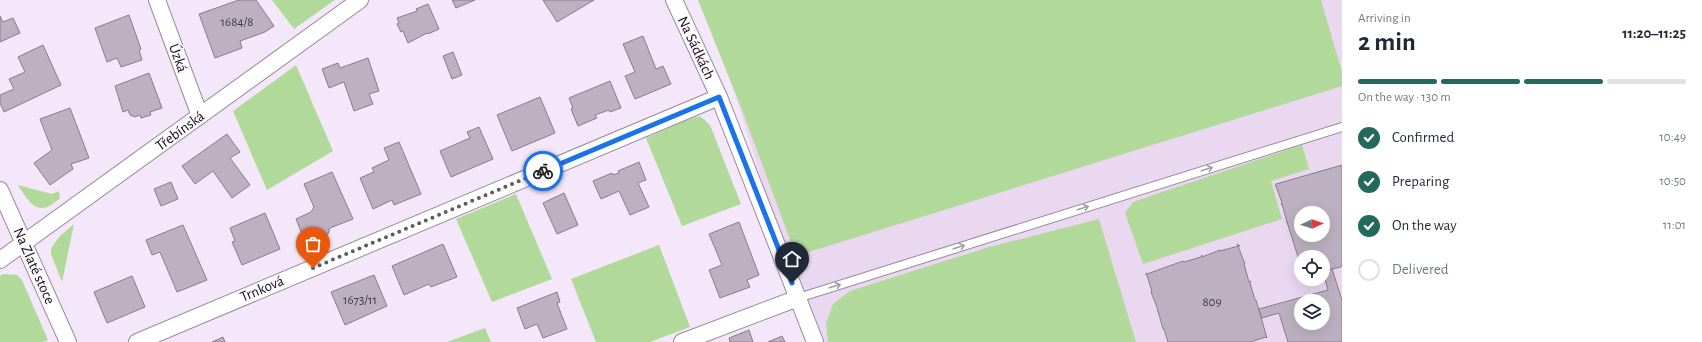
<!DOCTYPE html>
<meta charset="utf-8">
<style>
:root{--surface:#fff;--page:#f2f2f3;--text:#1f2937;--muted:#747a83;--line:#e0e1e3;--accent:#23695c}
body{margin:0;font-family:"Alegreya Sans",sans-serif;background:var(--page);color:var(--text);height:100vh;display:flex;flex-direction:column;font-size:15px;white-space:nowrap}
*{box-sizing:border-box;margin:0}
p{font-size:13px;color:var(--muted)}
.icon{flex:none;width:22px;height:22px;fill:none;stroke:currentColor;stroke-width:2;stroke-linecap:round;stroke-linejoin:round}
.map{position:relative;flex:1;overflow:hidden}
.panel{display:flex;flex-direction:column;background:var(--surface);width:360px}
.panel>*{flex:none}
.needle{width:26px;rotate:87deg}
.buttons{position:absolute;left:1294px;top:206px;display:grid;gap:8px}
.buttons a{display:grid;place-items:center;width:36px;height:36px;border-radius:50%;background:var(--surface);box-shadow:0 4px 16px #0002;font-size:20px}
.pin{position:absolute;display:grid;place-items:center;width:34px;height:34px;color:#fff;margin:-41px -17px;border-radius:50% 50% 50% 0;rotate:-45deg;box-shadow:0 0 4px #0007}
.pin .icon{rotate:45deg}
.courier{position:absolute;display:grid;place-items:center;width:40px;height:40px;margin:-20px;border:3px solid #1a73e8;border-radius:50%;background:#fff;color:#222;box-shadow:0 1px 5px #0007}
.head em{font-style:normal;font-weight:700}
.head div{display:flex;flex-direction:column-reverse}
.head{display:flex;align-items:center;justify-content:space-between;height:68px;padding:0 16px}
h1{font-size:26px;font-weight:700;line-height:30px}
.bar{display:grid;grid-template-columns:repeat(4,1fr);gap:6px 4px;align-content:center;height:48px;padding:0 16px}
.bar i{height:5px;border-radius:3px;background:var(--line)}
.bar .current{background:var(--accent)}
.bar p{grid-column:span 4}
ol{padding:0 16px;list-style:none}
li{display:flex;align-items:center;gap:12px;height:44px}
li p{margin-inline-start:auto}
li .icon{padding:4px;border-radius:50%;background:var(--accent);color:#fff;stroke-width:4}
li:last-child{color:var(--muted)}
li i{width:22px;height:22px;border:2px solid var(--line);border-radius:50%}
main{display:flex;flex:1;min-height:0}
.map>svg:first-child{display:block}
</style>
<main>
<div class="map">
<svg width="1342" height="342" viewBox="0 0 1342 342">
<rect width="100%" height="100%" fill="#f4e7f9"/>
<path fill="#e9d8f0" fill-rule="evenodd" d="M704,0H1342V342H815L798,298L716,32ZM1301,213H1323V235H1301ZM1301,257H1323V279H1301ZM1301,301H1323V323H1301Z"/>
<g fill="#b1d99a">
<path d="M272,0H335L294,29Z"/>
<path d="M698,0H1321L1342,72V86L796,256L742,110Z"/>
<path d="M296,65L333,151L267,190L233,111Z"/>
<path d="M700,116L710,125L741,204L682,226L646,138L687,120Z"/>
<path d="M1302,145L1309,169L1271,181L1282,219L1143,264L1125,213L1133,202Z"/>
<path d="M18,185L52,194L59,191L60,198C39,218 30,205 18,185Z"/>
<path d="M516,194L552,279L492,302L456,219Z"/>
<path d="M1099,219L1136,342H828L826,324L833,304L850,291L989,247Z"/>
<path d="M74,224L62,282L51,254V248L60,236Z"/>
<path d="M659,245L690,327L650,342H596L571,279Z"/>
<path d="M3,274L17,275L22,280L48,340L43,342H0V276Z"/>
<path d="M485,328L491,342H447Z"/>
</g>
<g fill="#bdb1c1" stroke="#887c8c" fill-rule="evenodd">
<path d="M239,0H256L274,26L265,32L240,41L242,48L215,58L199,14Z"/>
<path d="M452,0H475L456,8Z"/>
<path d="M543,0H594L557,22Z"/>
<path d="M428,4L439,29L428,34L427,33L408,43L403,31L401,32L397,24L399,23L397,18L417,11L416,9Z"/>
<path d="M129,15L141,49L139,50L142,60L121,67L117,58L107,62L95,28Z"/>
<path d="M0,16L3,22L13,18L20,33L0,42Z"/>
<path d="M643,36L656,69L663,66L671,84L635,99L625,76L635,72L623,44Z"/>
<path d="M43,45L61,85L4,112L0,103V95L14,89L9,79L25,72L18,57Z"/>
<path d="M453,52L462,75L452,79L443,56Z"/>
<path d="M368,58L379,91L369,94L373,104L354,111L344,82L329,88L322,69L338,63L340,68Z"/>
<path d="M149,73L162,108L150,112L151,115L141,118L140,115L135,117L130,115L128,110L123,112L115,86Z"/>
<path d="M610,81L621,108L610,112L609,110L595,115L597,118L578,126L571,109L573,108L569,98Z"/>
<path d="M540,97L555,133L512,151L497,115Z"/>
<path d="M70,108L89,158L71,164L73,169L50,185L34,163L52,150L40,119Z"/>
<path d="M479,127L493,159L451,177L440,151L470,138L467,132Z"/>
<path d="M227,134L240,152L230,158L250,185L232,198L213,171L195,184L182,166Z"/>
<path d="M399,142L421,194L394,205L392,200L373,209L360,178L374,172L372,168L389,160L384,148Z"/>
<path d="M639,162L646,180L638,183L649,207L630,215L619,191L601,199L593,181L612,173L613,175L619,173L618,171Z"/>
<path d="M1342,165V265L1341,267L1323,271V272V257H1301V266L1287,222H1286H1287L1282,204L1281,205L1282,203L1276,186H1275L1276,184ZM1301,213H1323V235H1301Z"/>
<path d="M332,172L353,219L330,228L328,234L324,236L319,233L304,239L296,219L311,212L314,207L304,184Z"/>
<path d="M171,182L178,199L161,206L154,189Z"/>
<path d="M564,193L578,225L557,234L543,203Z"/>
<path d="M265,213L280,249L242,265L232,242L235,241L230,228Z"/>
<path d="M739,222L759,275L747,280L750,287L720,298L709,270L722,265L709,234Z"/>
<path d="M183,225L207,280L177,292L160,252L152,255L146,240Z"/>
<path d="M443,244L457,277L431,287L429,284L404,295L392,266Z"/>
<path d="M1237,244L1240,246H1238L1245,264H1244L1249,282L1251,281L1250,283L1255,300H1256L1267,338L1266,337L1250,342H1168L1164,329H1163L1158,311H1157L1158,310L1151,292H1152L1147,275H1146V273L1147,274L1183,261L1184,262L1201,257L1202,255V257L1220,250V251L1238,246Z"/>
<path d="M1332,269L1342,300V342H1288L1279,313L1262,318L1259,309L1328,290L1323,272ZM1301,301H1323V323H1301Z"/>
<path d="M374,275L387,306L345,325L331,292Z"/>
<path d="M132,276L145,307L107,323L94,292Z"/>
<path d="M557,292L560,302L557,303L567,329L543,338L537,324L525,329L517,308Z"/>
<path d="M749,330L753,342H730L729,338Z"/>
<path d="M782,336L785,342H768Z"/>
<path d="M223,337L225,342H212Z"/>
</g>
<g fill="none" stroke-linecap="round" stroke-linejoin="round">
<g stroke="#968b9b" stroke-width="10">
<path id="service" d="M798,298L1342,127"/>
</g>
<g stroke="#968b9b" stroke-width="18">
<g id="minor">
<path d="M157,0L200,116"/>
<path d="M674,0L719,97L815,342"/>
<path d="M0,190L68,342"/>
<path d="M0,260L360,0"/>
<path d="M137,342L719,97"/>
<path d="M682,342L798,298"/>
</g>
</g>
<use href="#service" stroke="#fff" stroke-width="8"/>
<use href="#minor" stroke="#fff" stroke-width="16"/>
</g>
<defs><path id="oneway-shaft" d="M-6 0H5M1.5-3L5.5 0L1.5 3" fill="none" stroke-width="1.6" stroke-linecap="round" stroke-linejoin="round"/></defs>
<g stroke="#a09fa1">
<use href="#oneway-shaft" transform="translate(1207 169) rotate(-17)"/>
<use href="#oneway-shaft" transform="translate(1083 208) rotate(-17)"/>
<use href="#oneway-shaft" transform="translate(959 247) rotate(-17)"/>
<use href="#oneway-shaft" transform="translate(835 286) rotate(-17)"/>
</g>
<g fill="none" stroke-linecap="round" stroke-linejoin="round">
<path stroke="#615a64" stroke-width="4" stroke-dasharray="0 7.2" d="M313,268L543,171"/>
<path stroke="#1a73e8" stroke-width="5" d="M543,171L719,97L792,283"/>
</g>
<g text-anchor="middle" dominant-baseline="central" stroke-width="3" stroke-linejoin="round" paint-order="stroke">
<g font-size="13" fill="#3d373f">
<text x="237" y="22">1684/8</text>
<text x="360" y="300">1673/11</text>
<text x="1212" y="302">809</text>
</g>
<g font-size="15" fill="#120e14" stroke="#fdf8ff">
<text transform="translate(696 48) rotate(65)">Na Sádkách</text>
<text transform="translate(178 58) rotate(70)">Úzká</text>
<text transform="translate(180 131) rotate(-36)">Třebínská</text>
<text transform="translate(34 266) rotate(66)">Na Zlaté stoce</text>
<text transform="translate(262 289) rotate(-23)">Trnková</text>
</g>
</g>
</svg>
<div class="buttons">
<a><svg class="needle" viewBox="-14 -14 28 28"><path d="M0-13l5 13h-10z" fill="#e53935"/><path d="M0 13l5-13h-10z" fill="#747a83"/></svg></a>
<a><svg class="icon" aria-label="locate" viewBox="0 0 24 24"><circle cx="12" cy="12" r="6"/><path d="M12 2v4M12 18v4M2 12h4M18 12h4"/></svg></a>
<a><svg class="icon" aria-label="layers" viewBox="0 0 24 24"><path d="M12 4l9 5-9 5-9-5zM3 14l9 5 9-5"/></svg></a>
</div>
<div class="pin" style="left:313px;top:268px;background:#ea580c"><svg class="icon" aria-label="bag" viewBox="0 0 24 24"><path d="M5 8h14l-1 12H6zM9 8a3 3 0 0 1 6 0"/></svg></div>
<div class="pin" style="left:792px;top:283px;background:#1f2937"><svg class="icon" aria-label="home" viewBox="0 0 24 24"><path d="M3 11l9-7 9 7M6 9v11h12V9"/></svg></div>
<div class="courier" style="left:543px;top:171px"><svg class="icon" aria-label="bike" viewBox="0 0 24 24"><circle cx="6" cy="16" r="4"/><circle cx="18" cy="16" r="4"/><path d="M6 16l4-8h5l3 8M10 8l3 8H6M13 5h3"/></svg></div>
</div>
<section class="panel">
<div class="head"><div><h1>2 min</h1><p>Arriving in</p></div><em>11:20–11:25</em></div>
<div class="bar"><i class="current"></i><i class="current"></i><i class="current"></i><i></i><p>On the way · 130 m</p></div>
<ol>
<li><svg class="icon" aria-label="check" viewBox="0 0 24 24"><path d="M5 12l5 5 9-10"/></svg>Confirmed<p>10:49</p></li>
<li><svg class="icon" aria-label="check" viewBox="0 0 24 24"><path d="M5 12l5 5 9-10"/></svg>Preparing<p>10:50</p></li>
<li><svg class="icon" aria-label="check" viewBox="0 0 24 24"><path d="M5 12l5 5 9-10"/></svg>On the way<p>11:01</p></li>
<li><i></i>Delivered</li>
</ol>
</section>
</main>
